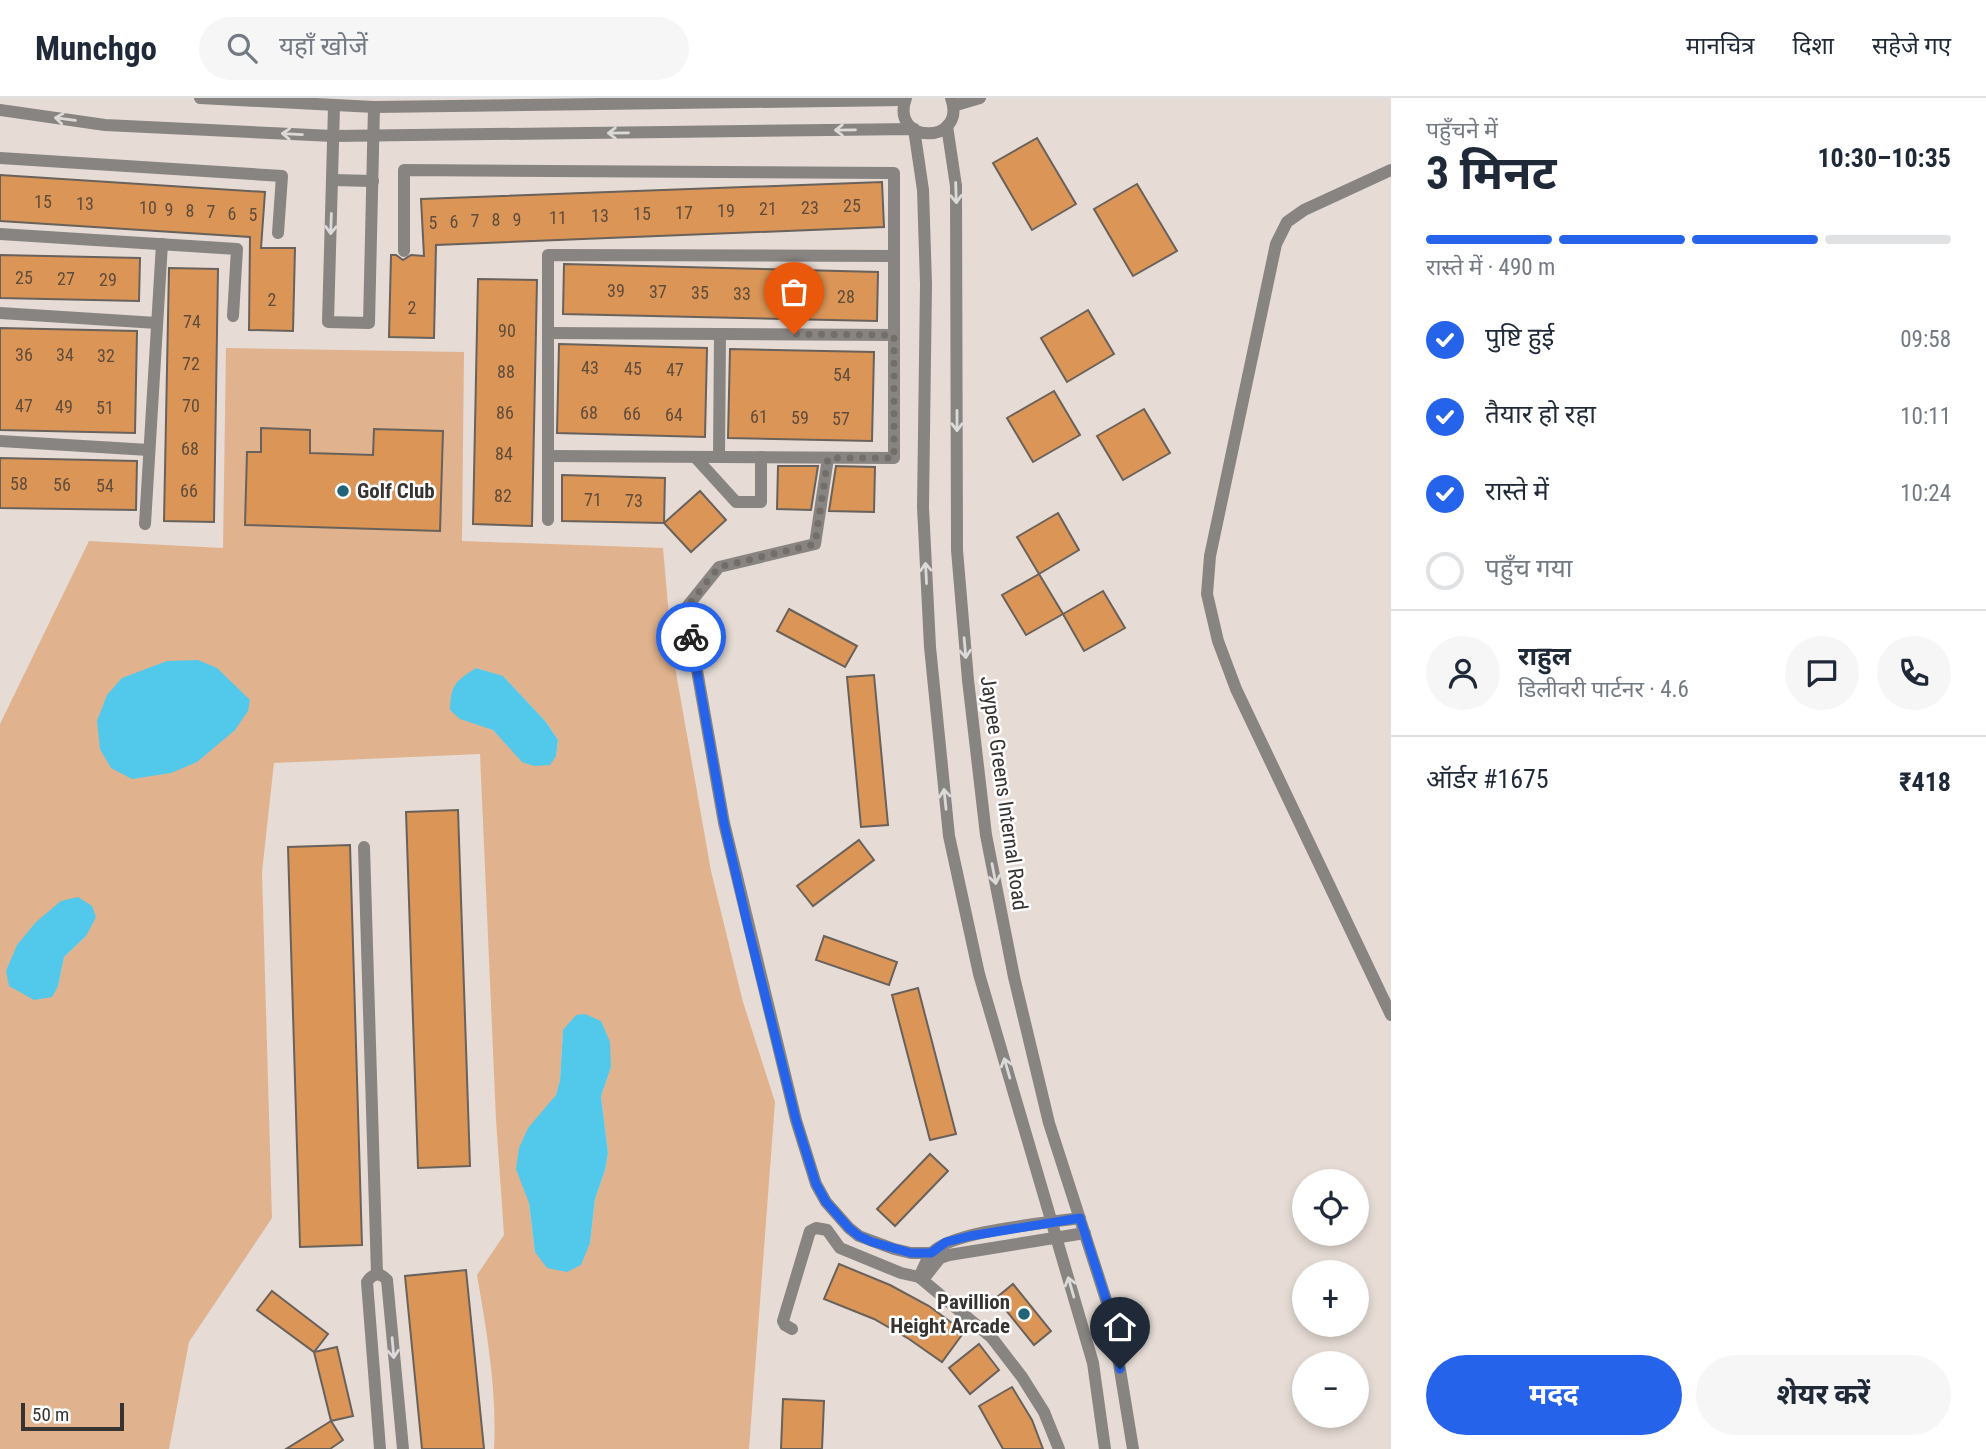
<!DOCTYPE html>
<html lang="hi">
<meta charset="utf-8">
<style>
:root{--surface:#fff;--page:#f6f6f7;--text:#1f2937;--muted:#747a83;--line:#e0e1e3;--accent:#2563eb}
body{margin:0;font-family:"Roboto Condensed","Noto Sans Devanagari",sans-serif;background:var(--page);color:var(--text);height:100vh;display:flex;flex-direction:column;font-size:26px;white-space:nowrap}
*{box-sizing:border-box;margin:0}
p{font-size:23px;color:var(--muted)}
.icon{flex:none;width:38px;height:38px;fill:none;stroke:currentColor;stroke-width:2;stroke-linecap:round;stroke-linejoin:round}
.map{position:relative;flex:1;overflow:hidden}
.side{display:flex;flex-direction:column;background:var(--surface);width:595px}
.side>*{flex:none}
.fabs{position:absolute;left:1292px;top:1071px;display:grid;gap:14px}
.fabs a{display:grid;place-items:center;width:77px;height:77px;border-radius:50%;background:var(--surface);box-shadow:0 4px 10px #0003;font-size:35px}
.scale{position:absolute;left:21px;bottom:18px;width:103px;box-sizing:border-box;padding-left:7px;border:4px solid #373331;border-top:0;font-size:19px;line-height:24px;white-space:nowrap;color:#373331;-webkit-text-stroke:5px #fff;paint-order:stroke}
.pin{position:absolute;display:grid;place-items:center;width:60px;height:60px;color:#fff;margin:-72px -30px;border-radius:50% 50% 50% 0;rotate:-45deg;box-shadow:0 0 7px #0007}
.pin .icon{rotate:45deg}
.courier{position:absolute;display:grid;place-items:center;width:70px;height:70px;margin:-35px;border:5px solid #2563eb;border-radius:50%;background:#fff;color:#222;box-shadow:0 2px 9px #0007}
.summary em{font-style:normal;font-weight:700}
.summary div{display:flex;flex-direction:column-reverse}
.summary{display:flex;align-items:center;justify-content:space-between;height:119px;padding:0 35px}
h1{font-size:46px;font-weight:700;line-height:52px}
.bar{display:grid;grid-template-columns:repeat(4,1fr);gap:10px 7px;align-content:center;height:84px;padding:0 35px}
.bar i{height:9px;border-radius:5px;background:var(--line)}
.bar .current{background:var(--accent)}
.bar p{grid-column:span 4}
.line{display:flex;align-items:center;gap:18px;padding:0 35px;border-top:2px solid var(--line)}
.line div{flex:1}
.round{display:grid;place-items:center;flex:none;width:74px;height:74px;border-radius:37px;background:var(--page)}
ol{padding:0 35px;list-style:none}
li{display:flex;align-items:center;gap:21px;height:77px}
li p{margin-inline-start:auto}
li .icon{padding:7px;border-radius:50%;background:var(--accent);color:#fff;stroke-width:4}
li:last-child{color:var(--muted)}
li i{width:38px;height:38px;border:4px solid var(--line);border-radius:50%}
.cta{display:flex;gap:14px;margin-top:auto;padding:14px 35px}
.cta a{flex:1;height:80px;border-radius:42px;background:var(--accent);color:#fff;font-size:28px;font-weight:700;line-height:80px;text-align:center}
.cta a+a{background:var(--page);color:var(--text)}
header{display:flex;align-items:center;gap:42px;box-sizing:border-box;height:98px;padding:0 35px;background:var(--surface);border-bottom:2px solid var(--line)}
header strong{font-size:33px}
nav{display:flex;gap:38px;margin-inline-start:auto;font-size:24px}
.search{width:490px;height:63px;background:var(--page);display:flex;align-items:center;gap:18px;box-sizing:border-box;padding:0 24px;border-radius:38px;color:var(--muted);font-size:26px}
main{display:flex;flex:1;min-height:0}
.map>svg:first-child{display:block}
</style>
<header>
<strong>Munchgo</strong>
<div class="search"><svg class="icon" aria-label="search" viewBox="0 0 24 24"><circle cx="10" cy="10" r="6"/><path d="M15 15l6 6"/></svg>यहाँ खोजें</div>
<nav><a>मानचित्र</a><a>दिशा</a><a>सहेजे गए</a></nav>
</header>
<main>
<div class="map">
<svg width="1391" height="1351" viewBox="0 0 1391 1351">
<rect width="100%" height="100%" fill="#e6dcd5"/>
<path fill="#e0b38e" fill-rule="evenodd" d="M226,250L464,254L462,443L663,450L672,552L711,773L743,904L775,1004L749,1351H494C497,1292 487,1235 477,1177L504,1137L496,1022L480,656L274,665L262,774L272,1120L189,1244L169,1351H0V626L89,443L223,450ZM476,570L504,579L546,624L558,642L556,658L503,642L493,632L481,627ZM86,838L64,859L58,888H9ZM563,932L611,969L601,998L608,1055L605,1072L595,1101L590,1145L535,1154L529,1105L547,1009L556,997L560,982Z"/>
<g fill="#52c8eb">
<path d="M198,562L217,570L250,602L248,613L235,632L197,664L171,675L132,681L111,670L100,651L97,623L107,597L122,580L167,563Z"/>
<path d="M476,570L503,578L546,624L558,642L556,658L550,667L534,668L522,664L493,632L460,621L450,612C451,586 455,584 476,570Z"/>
<path d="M78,799L92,808L96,819L86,838L64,859L58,888L52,899L34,902L9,888L6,873L17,847L36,824L61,803Z"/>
<path d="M585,916L601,923L610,944L611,969L601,998L608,1055L605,1072L595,1101L590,1145L581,1167L567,1174L547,1170L535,1154L529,1105L516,1071L519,1050L528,1030L556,997L560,982L563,932L576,917Z"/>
</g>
<g fill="#db9557" stroke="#69615b" stroke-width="2">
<path d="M1037,40L1076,106L1032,132L993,65Z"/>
<path d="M0,77L265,94L261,150H295L293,233L249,232L250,139L0,123Z"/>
<path d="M882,84L884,129L436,147L434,240L389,239L391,157H396L403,162L411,157L424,158L421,101Z"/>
<path d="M1137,86L1177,153L1133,178L1094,111Z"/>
<path d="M0,157L140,160L139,203L0,200Z"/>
<path d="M564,166L878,174L877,223L563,216Z"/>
<path d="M169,170L218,171L214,424L164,423Z"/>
<path d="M478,181L537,182L532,428L473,426Z"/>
<path d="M1088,212L1114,256L1067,284L1041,240Z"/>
<path d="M0,230L137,233L135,335L0,332Z"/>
<path d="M559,246L707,250L705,339L557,335Z"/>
<path d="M730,251L874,254L872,343L728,340Z"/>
<path d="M1054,293L1080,337L1033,364L1007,320Z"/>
<path d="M1144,311L1170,355L1123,382L1097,338Z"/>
<path d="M261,330L310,332V355L373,357L374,331L443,333L440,433L245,427L247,354H261Z"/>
<path d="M0,360L137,363L136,412L0,410Z"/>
<path d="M778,368H818L811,412L777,411Z"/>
<path d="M836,368L875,369L874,414L829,413Z"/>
<path d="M562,377L665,380L664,425L562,423Z"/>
<path d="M700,393L726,422L691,454L664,425Z"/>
<path d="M1058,415L1079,452L1039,476L1017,439Z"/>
<path d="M1039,476L1063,516L1026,537L1002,497Z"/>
<path d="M1103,493L1125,530L1084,553L1063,516Z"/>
<path d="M789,511L857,548L845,569L777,533Z"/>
<path d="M874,577L888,727L861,729L847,579Z"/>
<path d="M458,712L470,1068L418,1070L406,714Z"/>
<path d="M859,742L874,762L813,808L797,788Z"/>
<path d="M350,747L362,1147L300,1149L288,749Z"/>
<path d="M824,838L897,864L889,887L816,862Z"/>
<path d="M918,890L956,1036L930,1042L892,897Z"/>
<path d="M930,1056L948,1073L895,1128L877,1111Z"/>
<path d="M839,1166L890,1187L929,1208L964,1234L942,1264L909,1241L874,1221L824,1201Z"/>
<path d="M466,1172L484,1351H422L405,1178Z"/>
<path d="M1013,1186L1051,1233L1034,1247L996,1200Z"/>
<path d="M272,1193L328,1236L314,1254L257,1212Z"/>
<path d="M979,1246L999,1272L970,1296L949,1270Z"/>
<path d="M337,1249L353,1318L331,1323L314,1254Z"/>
<path d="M1012,1289L1032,1322L1043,1351H1003L979,1308Z"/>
<path d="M783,1301L824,1303L822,1351H781Z"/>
<path d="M331,1323L343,1342L330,1351H286Z"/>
</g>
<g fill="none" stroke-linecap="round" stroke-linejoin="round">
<g stroke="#888481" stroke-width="12">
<path d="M200,0L374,9L905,2"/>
<path d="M906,0C889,47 968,47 951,0"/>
<path d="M953,8L980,0"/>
<path d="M334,9L328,224L369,225L374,9"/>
<path d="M0,12L105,27L333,38L914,31L923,92L926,186L923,409L930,549L949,738L979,876L1093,1265L1105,1351"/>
<path d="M947,28L956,88L957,452L968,582L986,737L1014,879L1049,1025L1111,1217L1133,1351"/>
<path d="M0,60L282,78L278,135"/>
<path d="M1391,72L1304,112L1287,124L1276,146L1210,458L1207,496L1218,543L1236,591L1391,917"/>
<path d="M332,82L373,83"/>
<path d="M0,136L237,151L233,218"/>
<path d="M404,153V72L894,75V360L548,358"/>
<path d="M0,215L157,225"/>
<path d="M548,235L894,237"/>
<path d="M0,343L149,352"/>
<path d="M695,359L736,404H761V359"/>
<path d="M719,359L720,236"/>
<path d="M828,360L815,446L719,469L686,510L724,725L796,1022L816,1086L826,1104L849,1130L859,1138L894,1151L911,1155H931"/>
<path d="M548,422V157L894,158"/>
<path d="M145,426L162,146"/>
<path d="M364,749L377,1176"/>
<path d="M919,1179L992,1240L1022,1279L1044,1314L1059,1351"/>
<path d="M925,1179L940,1160L949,1157L1085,1135"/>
<path d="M792,1231L785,1227L783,1223L810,1133L816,1130L827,1132L840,1150L901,1175L919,1179C923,1172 926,1161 932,1155C951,1133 1048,1125 1080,1120"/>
<path d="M380,1351L367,1184C373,1175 380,1174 387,1182L403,1351"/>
</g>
</g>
<defs><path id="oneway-shaft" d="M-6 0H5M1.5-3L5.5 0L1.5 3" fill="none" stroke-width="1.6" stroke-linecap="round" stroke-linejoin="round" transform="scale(1.75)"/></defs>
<g stroke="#dbdad9">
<use href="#oneway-shaft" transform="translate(65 21) rotate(-172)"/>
<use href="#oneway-shaft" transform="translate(845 32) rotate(179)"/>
<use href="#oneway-shaft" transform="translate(618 35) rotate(179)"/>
<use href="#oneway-shaft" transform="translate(292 36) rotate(-177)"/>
<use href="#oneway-shaft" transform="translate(956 95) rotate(88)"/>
<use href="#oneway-shaft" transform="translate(331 126) rotate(92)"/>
<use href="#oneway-shaft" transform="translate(957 323) rotate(90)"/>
<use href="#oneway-shaft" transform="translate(926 475) rotate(-93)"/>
<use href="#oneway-shaft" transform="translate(965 550) rotate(85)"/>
<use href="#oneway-shaft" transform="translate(945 701) rotate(-96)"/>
<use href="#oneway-shaft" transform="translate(994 776) rotate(79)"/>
<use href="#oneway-shaft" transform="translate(1007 970) rotate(-106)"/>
<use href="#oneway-shaft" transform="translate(1071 1189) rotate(-106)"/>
<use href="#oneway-shaft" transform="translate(393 1250) rotate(85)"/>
</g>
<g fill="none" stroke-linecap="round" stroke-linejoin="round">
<path stroke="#746e6a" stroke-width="7" stroke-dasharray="0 12.6" d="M691,539L686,510L719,469L815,446L828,360H894V237L794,236"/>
<path stroke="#2563eb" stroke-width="9" d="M691,539L724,725L748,829L796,1022L816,1086L826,1104L849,1130L859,1138L872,1144L911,1155H931L946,1144L970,1138L1080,1120L1111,1217L1120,1271"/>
</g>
<g fill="#216477" stroke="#fff" stroke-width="2.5">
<circle cx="343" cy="393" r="7"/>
<circle cx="1024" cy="1216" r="7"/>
</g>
<g text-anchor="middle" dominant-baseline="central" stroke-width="5" stroke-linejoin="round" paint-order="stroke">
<g font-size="18" fill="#604c3a">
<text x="43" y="103">15</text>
<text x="85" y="105">13</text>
<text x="852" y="107">25</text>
<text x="148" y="109">10</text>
<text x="810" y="109">23</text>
<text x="768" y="110">21</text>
<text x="169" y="111">9</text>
<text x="190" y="112">8</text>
<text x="726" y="112">19</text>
<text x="211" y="113">7</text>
<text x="684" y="114">17</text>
<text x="232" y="115">6</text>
<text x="642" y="115">15</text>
<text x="253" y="116">5</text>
<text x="600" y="117">13</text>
<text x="558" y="119">11</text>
<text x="496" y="121">8</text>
<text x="517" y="121">9</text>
<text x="475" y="122">7</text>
<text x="454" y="123">6</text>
<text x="433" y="124">5</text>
<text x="24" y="179">25</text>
<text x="66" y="180">27</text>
<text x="108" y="181">29</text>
<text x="616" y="192">39</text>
<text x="658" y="193">37</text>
<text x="700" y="194">35</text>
<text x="742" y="195">33</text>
<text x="846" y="198">28</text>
<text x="272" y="201">2</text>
<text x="412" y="209">2</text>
<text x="192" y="223">74</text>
<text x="507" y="232">90</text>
<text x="24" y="256">36</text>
<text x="65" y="256">34</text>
<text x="106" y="257">32</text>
<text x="191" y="265">72</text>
<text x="590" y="269">43</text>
<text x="633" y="270">45</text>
<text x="675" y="271">47</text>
<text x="506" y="273">88</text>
<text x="842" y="276">54</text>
<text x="24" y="307">47</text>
<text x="191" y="307">70</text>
<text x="64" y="308">49</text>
<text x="105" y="309">51</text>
<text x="505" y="314">86</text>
<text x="589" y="314">68</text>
<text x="632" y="315">66</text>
<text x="674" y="316">64</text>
<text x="759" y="318">61</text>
<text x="800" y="319">59</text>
<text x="841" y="320">57</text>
<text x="190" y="350">68</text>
<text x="504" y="355">84</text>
<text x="19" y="385">58</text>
<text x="62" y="386">56</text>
<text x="105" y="387">54</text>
<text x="189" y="392">66</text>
<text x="503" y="397">82</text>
<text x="593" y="401">71</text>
<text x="634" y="402">73</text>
</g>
<g font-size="21" font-weight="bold" fill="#373331" stroke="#fff" text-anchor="start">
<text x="357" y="393">Golf Club</text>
<text x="1010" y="1204" text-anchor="end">Pavillion<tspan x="1010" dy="24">Height Arcade</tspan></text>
</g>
<g font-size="21" fill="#373331" stroke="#fff">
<text transform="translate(1004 695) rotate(82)">Jaypee Greens Internal Road</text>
</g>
</g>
</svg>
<div class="fabs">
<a><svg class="icon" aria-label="locate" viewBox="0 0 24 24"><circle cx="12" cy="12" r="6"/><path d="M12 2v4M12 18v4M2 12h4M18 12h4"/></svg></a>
<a>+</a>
<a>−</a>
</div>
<div class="scale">50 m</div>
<div class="pin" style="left:794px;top:236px;background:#ea580c"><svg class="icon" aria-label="bag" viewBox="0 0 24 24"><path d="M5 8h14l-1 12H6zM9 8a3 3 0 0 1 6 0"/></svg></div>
<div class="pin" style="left:1120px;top:1271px;background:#1f2937"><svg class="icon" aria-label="home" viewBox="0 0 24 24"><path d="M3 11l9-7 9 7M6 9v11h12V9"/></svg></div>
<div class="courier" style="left:691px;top:539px"><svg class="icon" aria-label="bike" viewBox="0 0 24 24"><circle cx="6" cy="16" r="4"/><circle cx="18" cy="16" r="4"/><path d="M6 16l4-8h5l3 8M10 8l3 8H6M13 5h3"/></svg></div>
</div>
<section class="side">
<div class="summary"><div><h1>3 मिनट</h1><p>पहुँचने में</p></div><em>10:30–10:35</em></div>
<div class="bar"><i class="current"></i><i class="current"></i><i class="current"></i><i></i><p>रास्ते में · 490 m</p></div>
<ol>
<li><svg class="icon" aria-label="check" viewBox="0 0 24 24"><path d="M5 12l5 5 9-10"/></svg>पुष्टि हुई<p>09:58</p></li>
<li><svg class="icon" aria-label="check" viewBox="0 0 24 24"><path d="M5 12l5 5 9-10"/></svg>तैयार हो रहा<p>10:11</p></li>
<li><svg class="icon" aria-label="check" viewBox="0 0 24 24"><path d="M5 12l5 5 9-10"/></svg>रास्ते में<p>10:24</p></li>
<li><i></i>पहुँच गया</li>
</ol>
<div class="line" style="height:126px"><a class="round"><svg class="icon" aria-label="person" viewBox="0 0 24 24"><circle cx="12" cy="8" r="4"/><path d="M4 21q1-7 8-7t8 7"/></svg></a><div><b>राहुल</b><p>डिलीवरी पार्टनर · 4.6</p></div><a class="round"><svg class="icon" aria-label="chat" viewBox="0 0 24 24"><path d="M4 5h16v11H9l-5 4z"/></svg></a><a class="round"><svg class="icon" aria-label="phone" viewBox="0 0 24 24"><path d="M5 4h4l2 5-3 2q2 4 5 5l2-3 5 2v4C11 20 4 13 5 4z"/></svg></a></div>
<div class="line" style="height:91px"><div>ऑर्डर #1675</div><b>₹418</b></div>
<div class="cta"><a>मदद</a><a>शेयर करें</a></div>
</section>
</main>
